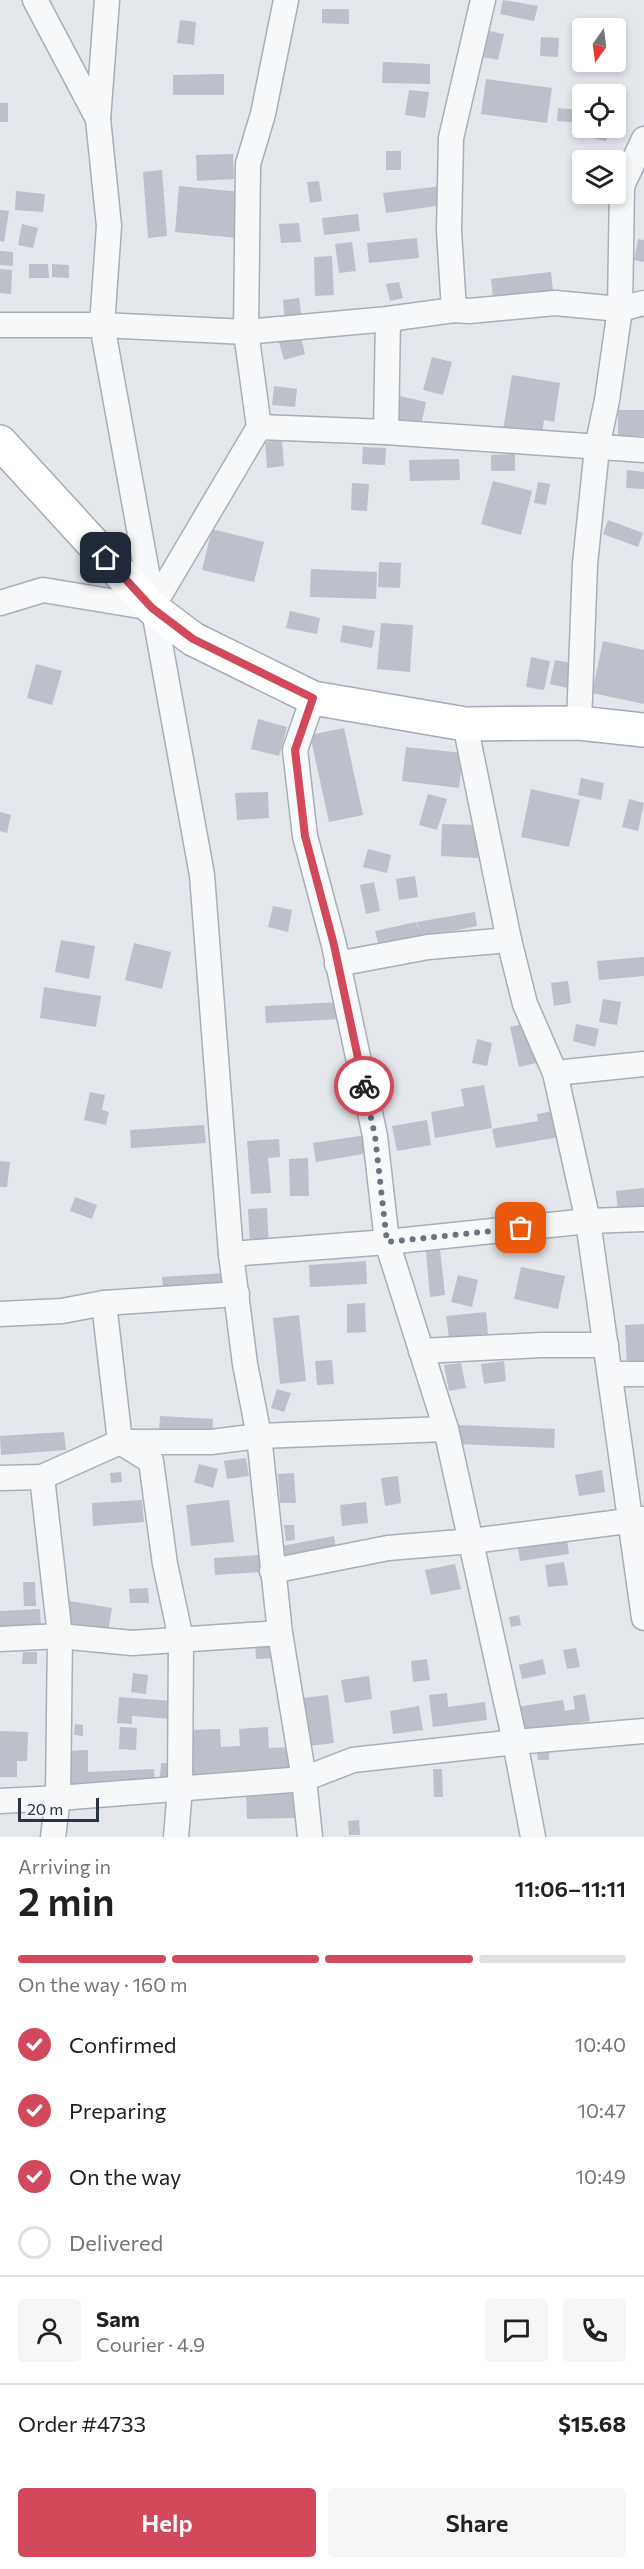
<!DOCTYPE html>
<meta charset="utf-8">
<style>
:root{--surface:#fff;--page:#f6f6f6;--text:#202124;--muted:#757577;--line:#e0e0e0;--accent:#d1495b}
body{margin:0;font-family:Commissioner,sans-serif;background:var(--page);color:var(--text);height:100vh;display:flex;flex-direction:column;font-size:22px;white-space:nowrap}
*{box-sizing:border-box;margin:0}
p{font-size:20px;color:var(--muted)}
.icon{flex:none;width:33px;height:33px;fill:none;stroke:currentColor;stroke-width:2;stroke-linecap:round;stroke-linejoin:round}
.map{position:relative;height:1837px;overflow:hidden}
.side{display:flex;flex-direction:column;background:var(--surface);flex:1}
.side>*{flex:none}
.needle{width:39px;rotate:194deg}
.controls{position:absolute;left:572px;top:18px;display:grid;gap:12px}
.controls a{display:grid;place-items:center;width:54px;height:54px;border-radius:6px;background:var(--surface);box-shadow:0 3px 9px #0003;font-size:30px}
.scale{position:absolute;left:18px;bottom:15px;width:81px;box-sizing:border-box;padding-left:6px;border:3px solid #2b3445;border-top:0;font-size:16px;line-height:21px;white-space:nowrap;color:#2b3445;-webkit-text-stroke:4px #f4f6f9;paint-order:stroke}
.pin{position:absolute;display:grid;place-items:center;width:51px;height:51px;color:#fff;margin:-26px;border-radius:12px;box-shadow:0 3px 9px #0006}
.courier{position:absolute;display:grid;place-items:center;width:60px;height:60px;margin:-30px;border:4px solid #d1495b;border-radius:50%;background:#fff;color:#222;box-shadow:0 2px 8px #0007}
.headline em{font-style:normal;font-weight:600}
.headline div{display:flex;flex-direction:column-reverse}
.headline{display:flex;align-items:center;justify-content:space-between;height:102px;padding:0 18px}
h1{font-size:39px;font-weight:600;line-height:45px}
.bar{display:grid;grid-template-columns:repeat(4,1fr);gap:9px 6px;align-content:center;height:72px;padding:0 18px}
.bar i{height:8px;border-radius:4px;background:var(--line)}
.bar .current{background:var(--accent)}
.bar p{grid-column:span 4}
.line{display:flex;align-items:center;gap:15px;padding:0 18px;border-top:2px solid var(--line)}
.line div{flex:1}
.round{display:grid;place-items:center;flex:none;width:63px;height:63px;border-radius:6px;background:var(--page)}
ol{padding:0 18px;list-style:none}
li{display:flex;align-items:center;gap:18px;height:66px}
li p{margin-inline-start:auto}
li .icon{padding:6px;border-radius:50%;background:var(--accent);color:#fff;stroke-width:4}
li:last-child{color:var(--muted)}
li i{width:33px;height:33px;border:3px solid var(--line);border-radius:50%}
.cta{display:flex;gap:12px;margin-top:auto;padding:12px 18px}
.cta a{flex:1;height:69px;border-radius:6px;background:var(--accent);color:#fff;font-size:24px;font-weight:600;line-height:69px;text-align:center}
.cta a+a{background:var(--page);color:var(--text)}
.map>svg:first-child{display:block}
</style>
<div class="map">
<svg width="644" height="1837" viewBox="0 0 644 1837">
<rect width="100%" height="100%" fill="#e4e7ec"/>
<g fill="#bbc0ca">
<path d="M503,0L538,6L534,21L500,14Z"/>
<path d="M322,9H349V24L322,23Z"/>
<path d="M180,20L196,22L194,45L177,43Z"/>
<path d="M489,31L504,34L498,60L483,57Z"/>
<path d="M541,37L559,38L558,57L540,56Z"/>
<path d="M383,62L430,64V84L382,83Z"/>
<path d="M224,74V95H173V75Z"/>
<path d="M486,79L552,88L547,123L481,114Z"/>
<path d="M409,90L429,92L425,118L405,115Z"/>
<rect x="0" y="103" width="8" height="19"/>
<path d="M558,108L582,110V123L557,121Z"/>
<path d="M592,128H609L606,141L589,137Z"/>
<rect x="386" y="151" width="15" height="19"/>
<path d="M233,154L234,179L197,181L196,155Z"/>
<path d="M162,170L167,236L148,238L143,172Z"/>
<path d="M319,181L322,201L310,203L307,182Z"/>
<path d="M179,186L241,192L237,238L175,232Z"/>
<path d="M441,186L444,205L386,213L383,193Z"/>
<path d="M16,191L45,194L43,212L15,210Z"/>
<path d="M0,210L9,211L4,242L0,241Z"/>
<path d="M358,214L360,231L324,235L322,218Z"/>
<path d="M299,223L301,242L281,243L279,224Z"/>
<path d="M22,224L38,228L33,248L18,245Z"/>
<path d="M417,238L419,258L369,263L367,243Z"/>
<path d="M638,239L644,240V262L634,260Z"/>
<path d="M352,242L356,271L339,273L335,244Z"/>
<path d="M0,251L13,252V266L0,265Z"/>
<path d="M332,256L334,295L315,296L314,257Z"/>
<path d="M29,264H48L49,278H29Z"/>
<path d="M52,264L69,265V278L52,277Z"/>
<path d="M0,269L12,270L11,294L0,293Z"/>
<path d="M551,272L553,291L493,298L491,279Z"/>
<path d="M399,282L403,298L390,301L386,284Z"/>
<path d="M299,298L302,321L285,323L283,300Z"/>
<path d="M300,333L305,354L284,360L278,339Z"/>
<path d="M432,357L452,362L443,395L423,390Z"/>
<path d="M512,375L560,383L554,422L544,420L542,436L503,430Z"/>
<path d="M274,386L297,389L295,407L272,405Z"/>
<path d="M400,396L426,402L420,430L394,424Z"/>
<rect x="618" y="410" width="26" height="26"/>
<path d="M282,440L284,466L267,468L265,442Z"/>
<path d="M363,447L386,448L385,465L362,464Z"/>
<path d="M515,454V471H491V455Z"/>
<path d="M459,459L460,480L410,481L409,460Z"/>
<path d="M627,470L644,472V489L626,488Z"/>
<path d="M493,481L532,491L521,535L481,524Z"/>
<path d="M538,482L550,484L546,505L534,503Z"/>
<path d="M352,483L369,484L367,511L351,510Z"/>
<path d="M608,520L643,533L638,547L603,534Z"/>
<path d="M212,529L264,542L254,582L202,570Z"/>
<path d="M379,562L401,563L400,588L378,587Z"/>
<path d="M311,569L377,572L376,599L310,597Z"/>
<path d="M290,611L320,618L317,634L286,628Z"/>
<path d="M381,623L413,625L410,672L377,669Z"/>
<path d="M343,625L375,631L372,648L340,642Z"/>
<path d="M603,641L644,650V704L592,693Z"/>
<path d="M531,657L550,661L544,690L526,687Z"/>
<path d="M555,660L577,664L572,689L550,684Z"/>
<path d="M36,664L62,671L52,705L27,698Z"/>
<path d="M258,719L287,727L279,756L251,749Z"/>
<path d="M344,728L363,815L329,822L310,735Z"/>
<path d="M406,747L463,753L459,788L402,781Z"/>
<path d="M581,778L604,783L601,800L578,795Z"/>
<path d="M531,789L580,800L569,847L521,837Z"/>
<path d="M268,792L269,818L237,820L235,793Z"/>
<path d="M428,794L447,799L437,830L419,825Z"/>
<path d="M629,799L644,803L638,831L622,827Z"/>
<path d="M0,812L11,815L7,833L0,831Z"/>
<path d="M442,824L479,825L478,858L441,856Z"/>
<path d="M368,849L391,855L387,873L363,867Z"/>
<path d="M415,876L418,897L399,900L396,879Z"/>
<path d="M374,882L380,911L366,914L360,885Z"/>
<path d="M273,906L292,910L288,932L268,927Z"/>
<path d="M475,912L477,926L379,947L375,931L416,922L419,931L417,922Z"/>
<path d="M61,940L95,946L89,979L55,972Z"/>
<path d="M134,943L171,952L162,989L125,980Z"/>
<path d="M644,957V976L599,980L597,961Z"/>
<path d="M568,981L571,1003L554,1006L551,983Z"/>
<path d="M44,987L101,996L96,1027L40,1018Z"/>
<path d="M603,999L621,1002L617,1025L599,1022Z"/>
<path d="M341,1002L342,1019L266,1023L265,1006Z"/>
<path d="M527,1023L536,1063L519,1067L510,1027Z"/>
<path d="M576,1024L599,1029L595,1047L573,1041Z"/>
<path d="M477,1039L492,1043L487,1066L472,1063Z"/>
<path d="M484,1085L492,1128L435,1138L431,1112L464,1106L461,1089Z"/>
<path d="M90,1092L105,1095L102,1110L109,1112L106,1125L84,1120Z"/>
<path d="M554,1111L559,1137L496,1148L492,1129L538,1121L537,1114Z"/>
<path d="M427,1120L431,1145L397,1151L392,1126Z"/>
<path d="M204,1125L206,1143L131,1148L130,1130Z"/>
<path d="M366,1135L369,1153L316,1162L313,1143Z"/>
<path d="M279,1139L280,1157L268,1158L271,1193L251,1194L247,1141Z"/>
<path d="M308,1158L309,1196H290L289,1159Z"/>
<path d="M0,1161L10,1162L7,1187H0Z"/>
<path d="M644,1188V1210L618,1213L616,1191Z"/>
<path d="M75,1197L97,1205L92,1219L70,1211Z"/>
<path d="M267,1208L269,1246L250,1248L248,1209Z"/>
<path d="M440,1249L445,1295L430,1297L426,1251Z"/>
<path d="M366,1261L367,1284L310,1287L309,1265Z"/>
<path d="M521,1267L565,1276L558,1309L514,1299Z"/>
<path d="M225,1273L227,1293L164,1297L162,1277Z"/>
<path d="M458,1275L478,1280L472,1307L451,1302Z"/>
<path d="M365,1303L366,1332L347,1333V1304Z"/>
<path d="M486,1312L488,1334L449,1338L446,1316Z"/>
<path d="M299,1315L306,1381L280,1384L273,1318Z"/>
<path d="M644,1324V1369L627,1370L625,1325Z"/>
<path d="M332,1360L334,1384L317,1385L315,1361Z"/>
<path d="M504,1361L506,1381L484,1384L481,1364Z"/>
<path d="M461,1363L466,1388L449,1391L444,1365Z"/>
<path d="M277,1389L291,1393L284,1412L271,1408Z"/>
<path d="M160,1416L213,1419L212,1438L159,1435Z"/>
<path d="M458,1425L555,1429L554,1448L457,1444Z"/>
<path d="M64,1432L66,1450L1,1455L0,1436Z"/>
<path d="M246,1458L249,1476L227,1479L224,1461Z"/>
<path d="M199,1464L218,1469L213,1488L194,1482Z"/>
<path d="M602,1470L605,1492L579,1496L575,1475Z"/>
<path d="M121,1472L122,1482L111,1483L110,1473Z"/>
<path d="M294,1473L296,1503H280L278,1474Z"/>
<path d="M398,1476L401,1503L385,1506L381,1478Z"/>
<path d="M142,1500L144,1522L93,1526L92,1503Z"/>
<path d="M229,1500L234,1542L191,1546L186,1505Z"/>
<path d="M366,1502L368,1523L342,1526L340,1505Z"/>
<path d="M284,1525H294L295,1540L286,1541Z"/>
<path d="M334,1536L336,1550L284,1560L282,1546Z"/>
<path d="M567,1540L569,1554L520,1561L518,1547Z"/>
<path d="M259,1555L260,1572L215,1575L214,1558Z"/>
<path d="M564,1562L568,1585L548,1587L545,1565Z"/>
<path d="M455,1564L461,1589L431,1595L425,1570Z"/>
<path d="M23,1582H35L36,1606H24Z"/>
<path d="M148,1588L149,1603H130L129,1589Z"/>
<path d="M70,1601L112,1608L107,1637L65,1630Z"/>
<path d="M40,1609L41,1627L0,1629V1611Z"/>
<path d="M519,1615L521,1625L511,1627L509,1617Z"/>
<path d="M273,1640L274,1658L256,1659L255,1641Z"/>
<path d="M576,1648L580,1667L567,1669L563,1650Z"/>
<path d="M23,1652H37V1664H22Z"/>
<path d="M427,1659L430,1680L413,1682L411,1661Z"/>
<path d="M543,1659L546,1674L522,1679L519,1665Z"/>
<path d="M133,1673L148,1675L146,1694L131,1692Z"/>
<path d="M369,1676L372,1699L345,1703L341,1680Z"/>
<path d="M447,1693L448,1707L485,1702L487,1720L433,1727L429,1695Z"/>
<path d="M585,1694L590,1721L520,1733L516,1707L563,1700L565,1711L575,1709L573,1696Z"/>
<path d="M328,1695L334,1743L309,1746L303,1698Z"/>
<path d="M119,1697L173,1701L172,1719L132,1716V1724L117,1723Z"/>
<path d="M419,1706L423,1730L393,1734L390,1711Z"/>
<path d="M75,1724L83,1725V1736L74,1735Z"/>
<path d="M120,1727L137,1728L136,1750L119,1749Z"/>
<path d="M268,1727L269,1748L290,1747L292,1774L192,1777L189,1730L220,1729L221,1747L240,1746L239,1729Z"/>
<path d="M0,1731L28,1732L27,1761H17V1777H0Z"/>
<path d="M88,1750V1772L154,1769L155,1785L71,1789L69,1751Z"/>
<path d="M549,1751V1760H538L537,1752Z"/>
<path d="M161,1763H169L168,1778L160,1777Z"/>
<path d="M433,1769H442L443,1797H434Z"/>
<path d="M296,1791L297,1818L247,1819L246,1793Z"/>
<path d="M359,1820L360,1835H349L348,1821Z"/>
</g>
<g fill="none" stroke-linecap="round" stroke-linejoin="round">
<g stroke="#a9aeb7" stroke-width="27">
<g id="street">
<path d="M35,0L98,119"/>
<path d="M454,310L449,231L451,138L483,0"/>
<path d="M0,325H102L109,226L98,119L107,0"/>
<path d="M259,427L386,432L644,450"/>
<path d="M386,432L388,319"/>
<path d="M0,603L43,590L152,608L259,427L246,332L248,164L263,114L286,0"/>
<path d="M313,698L295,750L305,836L334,945L375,1136L387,1242L446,1429L515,1742L533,1837"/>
<path d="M579,723L585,564L597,448L607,400L620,309L622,186L644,139"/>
<path d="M465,724L509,940L525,1004L555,1073L588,1221L644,1618"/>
<path d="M337,964L428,947L509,940"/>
<path d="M555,1073L644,1064"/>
<path d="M231,1254L387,1242L588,1221L644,1219"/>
<path d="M104,1303L120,1442L151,1461L165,1564L181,1639L180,1788L176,1837"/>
<path d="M0,1314L62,1311L104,1303L237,1294"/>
<path d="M421,1351L541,1345H606"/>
<path d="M611,1374H644"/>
<path d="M42,1477L60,1636L58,1798L53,1837"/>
<path d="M0,1478L42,1477L120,1442H211L259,1436L446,1429"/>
<path d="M272,1571L388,1548L472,1541L644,1519"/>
<path d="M0,1639L60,1636L132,1643L280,1633"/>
<path d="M0,1801L58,1798L304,1779L353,1760L515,1742L644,1731"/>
<path d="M310,1837L304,1779L280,1633L259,1436L245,1364L231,1254L202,875L102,325L246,332L388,319L454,310L469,311L555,303L620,309L644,303"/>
</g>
</g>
<g stroke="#a3abb8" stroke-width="36">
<path id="primary" d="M0,442L152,608L193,639L313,698L465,724L579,723L644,730"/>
</g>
<use href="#street" stroke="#f7f8fa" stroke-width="24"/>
<use href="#primary" stroke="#fff" stroke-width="33"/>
</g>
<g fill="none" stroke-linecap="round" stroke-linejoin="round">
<path stroke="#6c737f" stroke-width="6" stroke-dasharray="0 10.8" d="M364,1086L375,1136L387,1242L521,1228"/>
<path stroke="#d1495b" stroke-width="8" d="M106,558L152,608L193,639L313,698L295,750L305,836L334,945L364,1086"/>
</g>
</svg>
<div class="controls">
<a><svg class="needle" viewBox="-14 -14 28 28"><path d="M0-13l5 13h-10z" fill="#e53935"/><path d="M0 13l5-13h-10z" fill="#757577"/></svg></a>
<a><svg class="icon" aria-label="locate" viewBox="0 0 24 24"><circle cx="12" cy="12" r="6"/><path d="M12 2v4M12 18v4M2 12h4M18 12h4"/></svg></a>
<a><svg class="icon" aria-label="layers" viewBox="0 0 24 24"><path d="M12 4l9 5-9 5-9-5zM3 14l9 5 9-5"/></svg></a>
</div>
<div class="scale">20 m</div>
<div class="pin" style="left:521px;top:1228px;background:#ea580c"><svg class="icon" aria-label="bag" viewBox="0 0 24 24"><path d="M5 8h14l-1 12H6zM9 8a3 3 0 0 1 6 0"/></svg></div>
<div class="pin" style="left:106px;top:558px;background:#1f2937"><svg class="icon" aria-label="home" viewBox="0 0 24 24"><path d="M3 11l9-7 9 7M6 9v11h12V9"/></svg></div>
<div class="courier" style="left:364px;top:1086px"><svg class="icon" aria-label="bike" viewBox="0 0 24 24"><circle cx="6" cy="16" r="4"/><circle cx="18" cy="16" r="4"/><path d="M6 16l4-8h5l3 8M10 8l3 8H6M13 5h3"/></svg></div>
</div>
<section class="side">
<div class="headline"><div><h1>2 min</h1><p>Arriving in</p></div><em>11:06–11:11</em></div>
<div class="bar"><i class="current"></i><i class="current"></i><i class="current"></i><i></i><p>On the way · 160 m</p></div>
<ol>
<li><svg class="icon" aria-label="check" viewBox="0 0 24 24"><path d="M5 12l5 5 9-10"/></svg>Confirmed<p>10:40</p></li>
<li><svg class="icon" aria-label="check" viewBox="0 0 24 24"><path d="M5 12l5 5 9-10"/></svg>Preparing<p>10:47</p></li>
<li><svg class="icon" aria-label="check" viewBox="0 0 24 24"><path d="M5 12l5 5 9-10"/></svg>On the way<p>10:49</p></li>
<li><i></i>Delivered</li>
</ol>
<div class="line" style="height:108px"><a class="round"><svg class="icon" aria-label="person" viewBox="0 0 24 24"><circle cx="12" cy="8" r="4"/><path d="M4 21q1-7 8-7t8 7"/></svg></a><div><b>Sam</b><p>Courier · 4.9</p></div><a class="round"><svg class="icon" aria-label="chat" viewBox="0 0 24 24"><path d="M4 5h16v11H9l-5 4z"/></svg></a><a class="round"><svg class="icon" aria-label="phone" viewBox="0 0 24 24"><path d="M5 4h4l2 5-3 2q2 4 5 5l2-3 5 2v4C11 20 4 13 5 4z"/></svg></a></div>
<div class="line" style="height:78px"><div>Order #4733</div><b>$15.68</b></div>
<div class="cta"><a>Help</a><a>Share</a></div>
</section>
